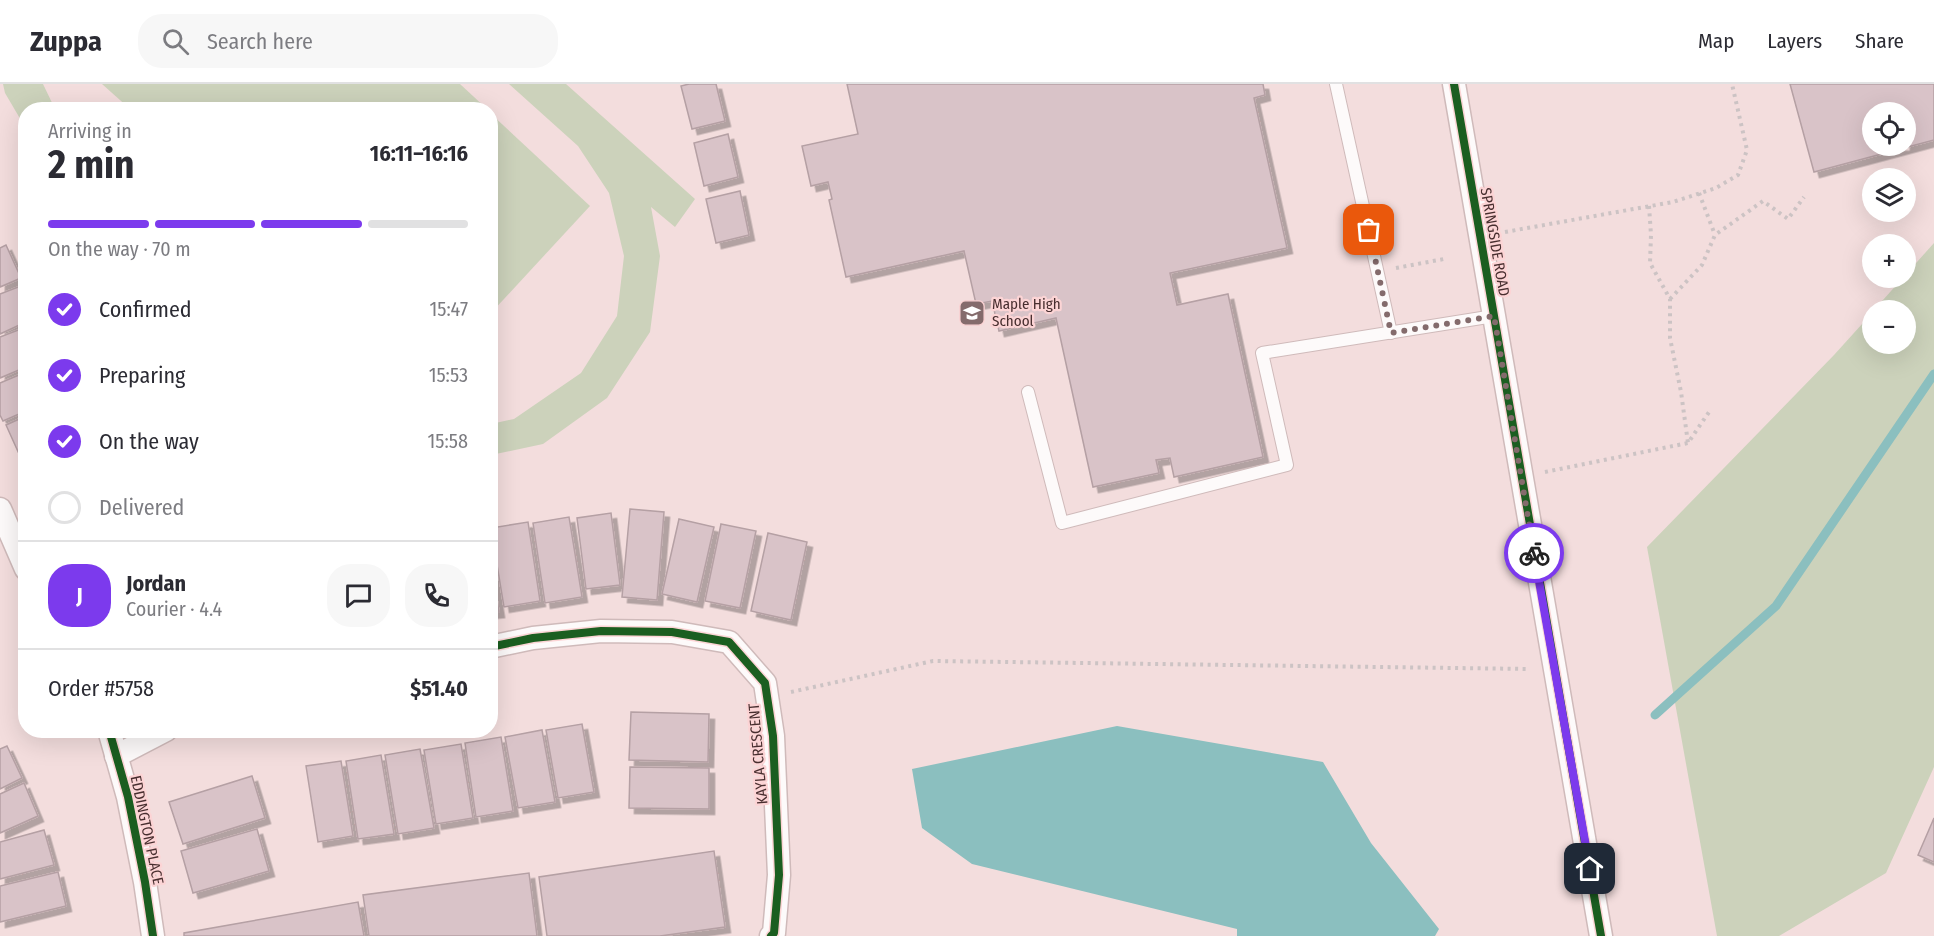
<!DOCTYPE html>
<meta charset="utf-8">
<style>
:root{--surface:#fff;--page:#f7f7f7;--text:#2b2b33;--muted:#7c7c81;--line:#e1e1e2;--accent:#7c3aed}
body{margin:0;font-family:"Fira Sans Condensed",sans-serif;background:var(--page);color:var(--text);height:100vh;display:flex;flex-direction:column;font-size:22px;white-space:nowrap}
*{box-sizing:border-box;margin:0}
p{font-size:20px;color:var(--muted)}
.icon{flex:none;width:33px;height:33px;fill:none;stroke:currentColor;stroke-width:2;stroke-linecap:round;stroke-linejoin:round}
.map{position:relative;flex:1;overflow:hidden}
.side{position:absolute;left:18px;top:18px;width:480px;height:636px;display:flex;flex-direction:column;background:var(--surface);border-radius:24px;box-shadow:0 6px 24px #0002}
.side>*{flex:none}
.tools{position:absolute;left:1862px;top:18px;display:grid;gap:12px}
.tools a{display:grid;place-items:center;width:54px;height:54px;border-radius:50%;background:var(--surface);box-shadow:0 6px 24px #0002;font-size:30px}
.pin{position:absolute;display:grid;place-items:center;width:51px;height:51px;color:#fff;margin:-26px;border-radius:12px;box-shadow:0 3px 9px #0006}
.courier{position:absolute;display:grid;place-items:center;width:60px;height:60px;margin:-30px;border:4px solid #7c3aed;border-radius:50%;background:#fff;color:#222;box-shadow:0 2px 8px #0007}
.head em{font-style:normal;font-weight:700}
.head div{display:flex;flex-direction:column-reverse}
.head{display:flex;align-items:center;justify-content:space-between;height:102px;padding:0 30px}
h1{font-size:39px;font-weight:700;line-height:45px}
.bar{display:grid;grid-template-columns:repeat(4,1fr);gap:9px 6px;align-content:center;height:72px;padding:0 30px}
.bar i{height:8px;border-radius:4px;background:var(--line)}
.bar .current{background:var(--accent)}
.bar p{grid-column:span 4}
.line{display:flex;align-items:center;gap:15px;padding:0 30px;border-top:2px solid var(--line)}
.line div{flex:1}
.round{display:grid;place-items:center;flex:none;width:63px;height:63px;border-radius:24px;background:var(--page)}
ol{padding:0 30px;list-style:none}
li{display:flex;align-items:center;gap:18px;height:66px}
li p{margin-inline-start:auto}
li .icon{padding:6px;border-radius:50%;background:var(--accent);color:#fff;stroke-width:4}
li:last-child{color:var(--muted)}
li i{width:33px;height:33px;border:3px solid var(--line);border-radius:50%}
header{display:flex;align-items:center;gap:36px;box-sizing:border-box;height:84px;padding:0 30px;background:var(--surface);border-bottom:2px solid var(--line)}
header strong{font-size:28px}
nav{display:flex;gap:33px;margin-inline-start:auto;font-size:21px}
.search{width:420px;height:54px;background:var(--page);display:flex;align-items:center;gap:15px;box-sizing:border-box;padding:0 21px;border-radius:24px;color:var(--muted);font-size:22px}
.map>svg:first-child{display:block}
</style>
<header>
<strong>Zuppa</strong>
<div class="search"><svg class="icon" aria-label="search" viewBox="0 0 24 24"><circle cx="10" cy="10" r="6"/><path d="M15 15l6 6"/></svg>Search here</div>
<nav><a>Map</a><a>Layers</a><a>Share</a></nav>
</header>
<div class="map">
<svg width="1934" height="852" viewBox="0 0 1934 852">
<defs>
<filter id="shadow"><feDropShadow dx="5.5" dy="5.5" stdDeviation="0" flood-color="#0004"/></filter>
</defs>
<rect width="100%" height="100%" fill="#f3dddd"/>
<g fill="#ccd2bb">
<path d="M3,0H43L55,25L26,26L25,43L5,9Z"/>
<path d="M102,0H460L487,25H130Z"/>
<path d="M509,0H566L695,115L675,143L651,123L660,172L650,248L607,314L543,360L491,371V340L514,335L581,289L617,232L624,172L609,109L578,62Z"/>
<path d="M490,29L590,122L491,229H490Z"/>
<path d="M1934,159V683L1886,789L1779,852H1717L1647,463L1834,271L1872,229V260H1905V226H1874Z"/>
</g>
<path fill="#8bbfbf" d="M1117,642L1323,678L1371,759L1439,845L1435,852H1237V845L972,780L922,744L912,685Z"/>
<g fill="none" stroke-linecap="round" stroke-linejoin="round">
<path stroke="#8bbfbf" stroke-width="9" d="M1655,631L1776,522L1934,290"/>
</g>
<g fill="#d9c3c8" stroke="#b5a0a4" stroke-width="1.5" fill-rule="evenodd" filter="url(#shadow)">
<path d="M689,0H716L725,37L692,45L681,2Z"/>
<path d="M847,0H1263L1265,11L1254,14L1287,164L1170,189L1177,221L1228,210L1263,373L1174,393L1170,374L1156,376L1159,389L1093,403L1056,234L999,247L992,217L976,220L964,167L846,193L829,116L832,115L828,98L811,102L802,62L858,50Z"/>
<path d="M1790,0H1934V56L1814,88ZM1872,28H1905V62H1872Z"/>
<path d="M728,50L738,93L704,102L694,59Z"/>
<path d="M740,107L749,151L716,159L706,115Z"/>
<path d="M6,161L21,194L0,203V164Z"/>
<path d="M26,200V238L0,250V210Z"/>
<path d="M26,243V283L0,294V253Z"/>
<path d="M26,288V327L3,337L0,331V299Z"/>
<path d="M26,332V369L20,372L6,341Z"/>
<path d="M26,374V391L19,377Z"/>
<path d="M630,425L664,428L657,516L622,513Z"/>
<path d="M611,429L620,501L586,505L577,434Z"/>
<path d="M569,433L582,513L545,519L533,439Z"/>
<path d="M679,435L714,443L697,518L662,510Z"/>
<path d="M528,438L540,517L504,523L491,444Z"/>
<path d="M721,440L756,447L740,524L705,517Z"/>
<path d="M768,449L807,458L791,536L751,527Z"/>
<path d="M490,471L499,528L490,529Z"/>
<path d="M631,628L709,630L708,678L629,676Z"/>
<path d="M582,640L594,708L558,714L546,646Z"/>
<path d="M542,646L555,718L518,724L505,653Z"/>
<path d="M501,653L513,727L476,733L465,659Z"/>
<path d="M461,660L473,734L436,740L424,666Z"/>
<path d="M7,662L22,694L0,705V665Z"/>
<path d="M420,665L434,744L398,750L385,671Z"/>
<path d="M381,671L394,750L358,755L346,677Z"/>
<path d="M341,677L353,752L318,758L306,682Z"/>
<path d="M630,683L709,684V725L629,724Z"/>
<path d="M252,692L265,734L183,760L169,718Z"/>
<path d="M24,699L38,732L0,749V710Z"/>
<path d="M1934,734V778L1918,771Z"/>
<path d="M257,745L269,787L193,809L181,767Z"/>
<path d="M44,746L54,781L0,795V758Z"/>
<path d="M714,767L725,843L660,852H547L539,793Z"/>
<path d="M58,788L66,822L0,838V802Z"/>
<path d="M529,789L537,852H369L363,811Z"/>
<path d="M358,818L364,852H184V849Z"/>
</g>
<g fill="none" stroke-linecap="round" stroke-linejoin="round">
<g stroke="#cfbaba" stroke-width="14">
<g id="service">
<path d="M1336,0L1391,249"/>
<path d="M1028,308L1062,439L1287,381L1262,269L1494,232"/>
</g>
</g>
<g stroke="#cfbaba" stroke-width="25">
<g id="minor">
<path d="M1454,0L1601,852"/>
<path d="M0,425L26,485"/>
<path d="M490,563L533,554L601,547L672,548L729,558L765,599L773,652L779,791L774,849L771,852"/>
<path d="M109,646L128,713L145,798L153,852"/>
<path d="M116,672L166,646"/>
</g>
</g>
<g stroke="#ccc3c4" stroke-width="4" stroke-dasharray="3 4.5" stroke-linecap="butt">
<path d="M1699,109L1715,151"/>
<path d="M1649,122L1651,151L1650,179L1670,215V254L1681,308L1688,359"/>
<path d="M1505,148L1673,118L1716,104L1738,91L1747,66L1732,0"/>
<path d="M1396,184L1444,175"/>
<path d="M1670,215L1702,181L1715,151L1763,117L1788,135L1804,113"/>
<path d="M1545,388L1688,359L1709,328"/>
<path d="M791,608L933,577L1530,585"/>
</g>
<use href="#service" stroke="#fdfafa" stroke-width="12"/>
<use href="#minor" stroke="#fdfafa" stroke-width="22"/>
<g stroke="#fcd4d5" stroke-width="11">
<g id="cycleway">
<path d="M1454,0L1601,852"/>
<path d="M490,563L533,554L601,547L672,548L729,558L765,599L773,652L779,791L774,849L771,852"/>
<path d="M109,646L128,713L145,798L153,852"/>
</g>
</g>
<use href="#cycleway" stroke="#1b5e20" stroke-width="8"/>
</g>
<g fill="none" stroke-linecap="round" stroke-linejoin="round">
<path stroke="#846b6c" stroke-width="6" stroke-dasharray="0 10.8" d="M1369,146L1391,249L1494,232L1534,469"/>
<path stroke="#7c3aed" stroke-width="8" d="M1534,469L1590,785"/>
</g>
<defs>
<g id="school-square" transform="scale(1.35)"><rect x="-9" y="-9" width="18" height="18" rx="4" fill="#846b6c" stroke="#fcd4d5"/><path d="M0-5L7-2L0 1L-7-2ZM-4 1L0 2.5L4 1V4Q0 6-4 4Z" fill="#fff"/></g>
</defs>
<g fill-rule="evenodd">
<use href="#school-square" x="972" y="229"/>
</g>
<g text-anchor="middle" dominant-baseline="central" stroke-width="4.5" stroke-linejoin="round" paint-order="stroke">
<g font-size="15" fill="#482e2f" stroke="#fcd4d5">
<text transform="translate(1495 158) rotate(80)">SPRINGSIDE ROAD</text>
<text transform="translate(758 670) rotate(-95)">KAYLA CRESCENT</text>
<text transform="translate(147 746) rotate(78)">EDDINGTON PLACE</text>
</g>
<g font-size="15" fill="#482e2f" stroke="#fcd4d5" text-anchor="start">
<text x="992" y="220">Maple High<tspan x="992" dy="17">School</tspan></text>
</g>
</g>
</svg>
<div class="tools">
<a><svg class="icon" aria-label="locate" viewBox="0 0 24 24"><circle cx="12" cy="12" r="6"/><path d="M12 2v4M12 18v4M2 12h4M18 12h4"/></svg></a>
<a><svg class="icon" aria-label="layers" viewBox="0 0 24 24"><path d="M12 4l9 5-9 5-9-5zM3 14l9 5 9-5"/></svg></a>
<a>+</a>
<a>−</a>
</div>
<div class="pin" style="left:1369px;top:146px;background:#ea580c"><svg class="icon" aria-label="bag" viewBox="0 0 24 24"><path d="M5 8h14l-1 12H6zM9 8a3 3 0 0 1 6 0"/></svg></div>
<div class="pin" style="left:1590px;top:785px;background:#1f2937"><svg class="icon" aria-label="home" viewBox="0 0 24 24"><path d="M3 11l9-7 9 7M6 9v11h12V9"/></svg></div>
<div class="courier" style="left:1534px;top:469px"><svg class="icon" aria-label="bike" viewBox="0 0 24 24"><circle cx="6" cy="16" r="4"/><circle cx="18" cy="16" r="4"/><path d="M6 16l4-8h5l3 8M10 8l3 8H6M13 5h3"/></svg></div>
<section class="side">
<div class="head"><div><h1>2 min</h1><p>Arriving in</p></div><em>16:11–16:16</em></div>
<div class="bar"><i class="current"></i><i class="current"></i><i class="current"></i><i></i><p>On the way · 70 m</p></div>
<ol>
<li><svg class="icon" aria-label="check" viewBox="0 0 24 24"><path d="M5 12l5 5 9-10"/></svg>Confirmed<p>15:47</p></li>
<li><svg class="icon" aria-label="check" viewBox="0 0 24 24"><path d="M5 12l5 5 9-10"/></svg>Preparing<p>15:53</p></li>
<li><svg class="icon" aria-label="check" viewBox="0 0 24 24"><path d="M5 12l5 5 9-10"/></svg>On the way<p>15:58</p></li>
<li><i></i>Delivered</li>
</ol>
<div class="line" style="height:108px"><b class="round" style="background:var(--accent);color:#fff">J</b><div><b>Jordan</b><p>Courier · 4.4</p></div><a class="round"><svg class="icon" aria-label="chat" viewBox="0 0 24 24"><path d="M4 5h16v11H9l-5 4z"/></svg></a><a class="round"><svg class="icon" aria-label="phone" viewBox="0 0 24 24"><path d="M5 4h4l2 5-3 2q2 4 5 5l2-3 5 2v4C11 20 4 13 5 4z"/></svg></a></div>
<div class="line" style="height:78px"><div>Order #5758</div><b>$51.40</b></div>
</section>
</div>
